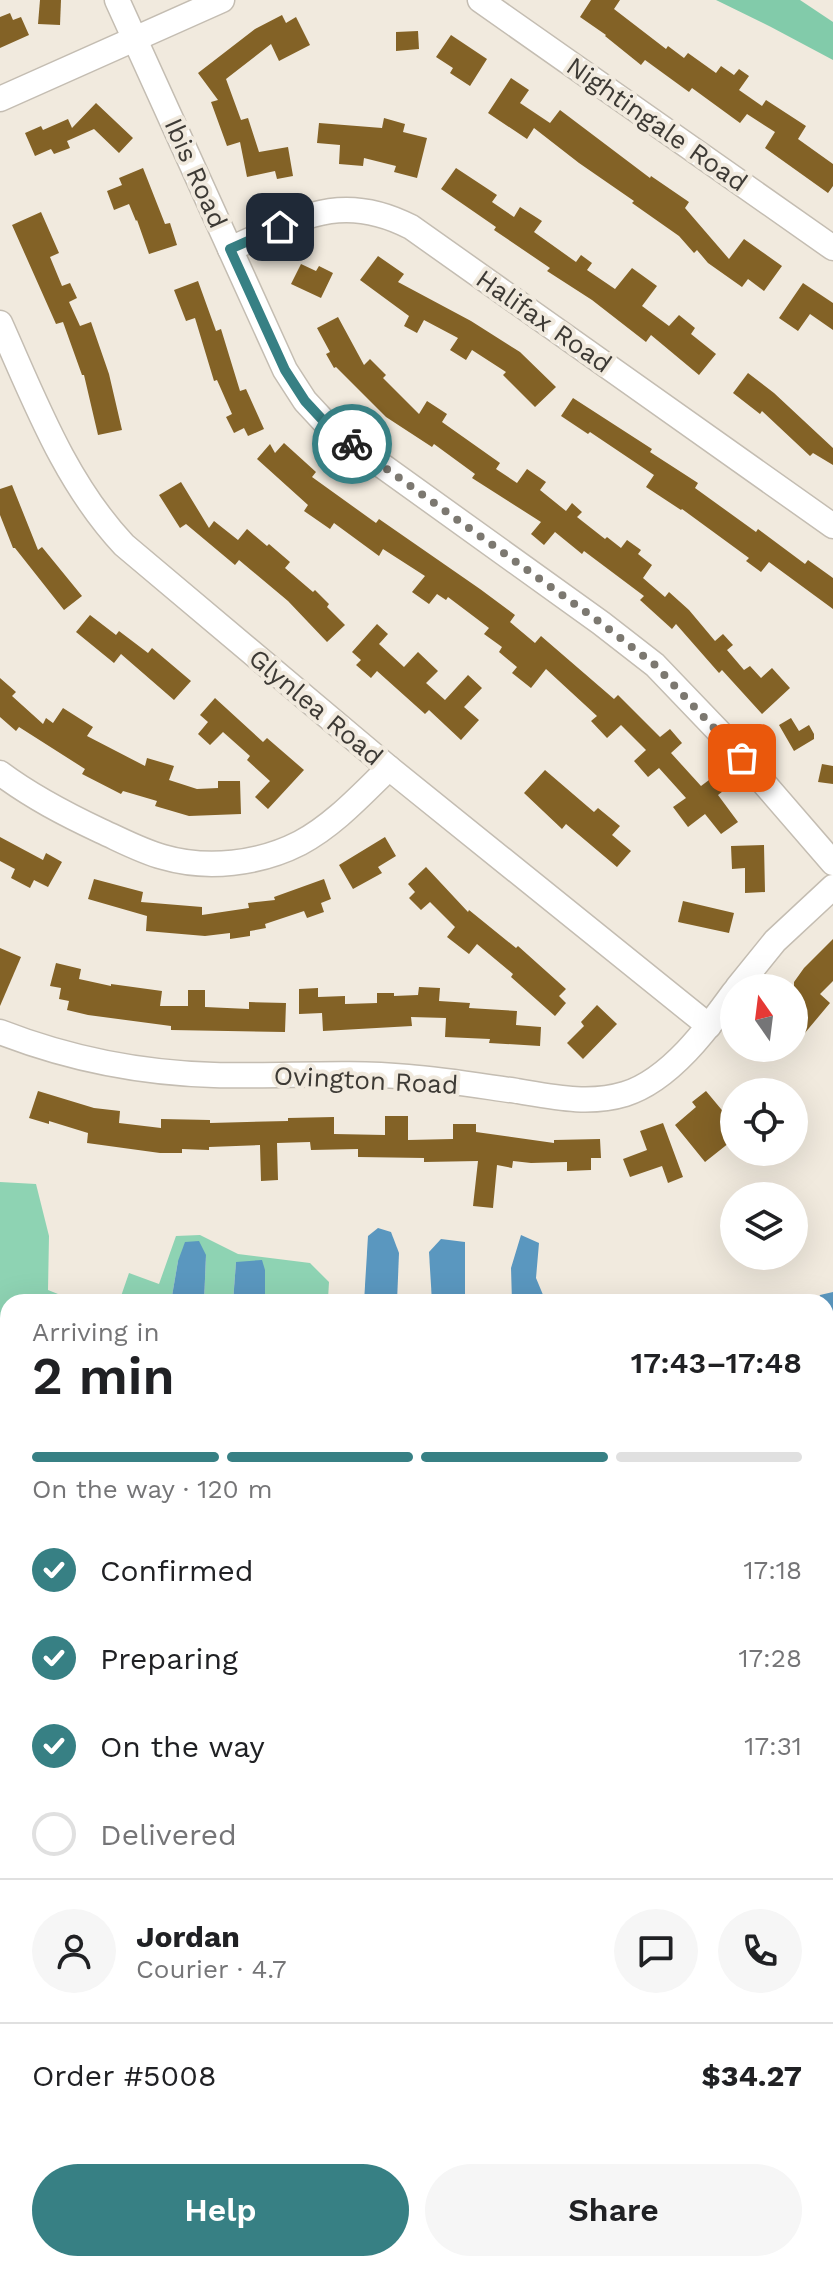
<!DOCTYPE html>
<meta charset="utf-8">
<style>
:root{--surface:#fff;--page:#f6f6f6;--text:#202124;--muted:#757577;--line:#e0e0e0;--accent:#378084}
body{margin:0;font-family:"Work Sans",sans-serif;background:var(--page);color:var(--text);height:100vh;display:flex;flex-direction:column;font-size:30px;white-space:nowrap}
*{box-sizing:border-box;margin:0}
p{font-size:26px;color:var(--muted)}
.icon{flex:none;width:44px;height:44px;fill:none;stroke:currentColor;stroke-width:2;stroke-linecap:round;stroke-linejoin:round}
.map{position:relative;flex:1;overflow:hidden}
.drawer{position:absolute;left:0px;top:1294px;width:834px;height:978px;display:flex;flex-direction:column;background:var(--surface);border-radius:24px 24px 0 0;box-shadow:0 8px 32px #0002}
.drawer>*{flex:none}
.needle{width:52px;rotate:346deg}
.controls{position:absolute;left:720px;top:974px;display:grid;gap:16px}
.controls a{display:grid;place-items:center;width:88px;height:88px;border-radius:50%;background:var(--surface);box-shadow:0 8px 32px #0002;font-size:40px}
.pin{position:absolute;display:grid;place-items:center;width:68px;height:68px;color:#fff;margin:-34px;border-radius:16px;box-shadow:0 4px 12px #0006}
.courier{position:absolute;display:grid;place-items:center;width:80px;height:80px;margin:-40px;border:6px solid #378084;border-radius:50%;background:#fff;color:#222;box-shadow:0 2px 10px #0007}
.summary em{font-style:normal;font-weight:600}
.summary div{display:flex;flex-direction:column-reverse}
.summary{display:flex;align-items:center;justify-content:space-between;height:136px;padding:0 32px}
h1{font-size:52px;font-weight:600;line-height:60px}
.bar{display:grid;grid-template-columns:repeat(4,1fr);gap:12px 8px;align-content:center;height:96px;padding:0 32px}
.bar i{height:10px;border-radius:6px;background:var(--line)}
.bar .current{background:var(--accent)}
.bar p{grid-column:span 4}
.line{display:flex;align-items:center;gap:20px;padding:0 32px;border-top:2px solid var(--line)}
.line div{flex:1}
.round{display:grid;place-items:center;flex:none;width:84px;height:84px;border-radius:42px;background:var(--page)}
ol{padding:0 32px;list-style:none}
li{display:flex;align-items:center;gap:24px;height:88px}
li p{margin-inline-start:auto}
li .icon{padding:8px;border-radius:50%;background:var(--accent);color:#fff;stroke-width:4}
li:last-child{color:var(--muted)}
li i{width:44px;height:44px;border:4px solid var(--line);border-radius:50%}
.cta{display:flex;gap:16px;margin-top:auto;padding:16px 32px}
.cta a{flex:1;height:92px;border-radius:48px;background:var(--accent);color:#fff;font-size:32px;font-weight:600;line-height:92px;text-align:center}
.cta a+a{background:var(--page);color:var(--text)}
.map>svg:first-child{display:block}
</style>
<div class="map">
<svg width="833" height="2271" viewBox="0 0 833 2271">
<rect width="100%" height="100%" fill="#f1eade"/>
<g fill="#8ed3b3">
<path d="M0,1182L36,1184L49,1236L48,1290L78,1302H8V1349L0,1348Z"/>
<path d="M200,1235L238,1254L310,1263L329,1282L328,1299L323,1302H265V1270L236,1262L233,1302H204L206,1255L178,1261L171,1302H119L129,1273L159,1284L176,1236Z"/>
</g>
<g fill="#82cbaa">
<path d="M716,0H800L833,22V60L771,27Z"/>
<path d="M500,2264H640L642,2271H502Z"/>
</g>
<g fill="#5a97bf">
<path d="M378,1228L391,1232L399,1253L397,1302H364L368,1236Z"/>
<path d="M521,1235L539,1243L536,1278L546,1302H512L511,1268Z"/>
<path d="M441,1239L465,1242V1302H432L429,1252Z"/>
<path d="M199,1241L206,1255L204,1302H171L178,1261L185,1242Z"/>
<path d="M262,1260L265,1270V1302H233L236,1262Z"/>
<path d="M833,1292V1502L826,1504V1302H817L820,1295Z"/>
<path d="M0,1348L8,1349V1558L0,1555Z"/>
</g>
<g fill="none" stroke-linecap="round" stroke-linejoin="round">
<path stroke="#5a97bf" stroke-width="5" d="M826,1965H833"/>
</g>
<g fill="#836226">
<path d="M40,0H61L60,25L38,24Z"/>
<path d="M591,0H620L614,9L666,49L668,46L684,58L688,53L716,73L721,66L734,75L739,69L749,76L739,90L762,106L766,100L806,126L798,139L833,164V186L828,193L765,148L775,132L747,114L740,123L692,88L689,92L645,60L641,65L605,36L606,35L580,17Z"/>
<path d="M10,13L13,20L21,17L29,35L0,48V17Z"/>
<path d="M282,15L286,23L296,17L310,45L279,61L271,44L226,79L241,120L248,118L259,152L288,147L293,176L277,179L275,171L247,177L240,142L227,146L211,102L218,100L198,73L255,29Z"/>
<path d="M418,31L419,49L396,51V32Z"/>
<path d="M451,35L487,59L470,86L450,73L453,68L436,57Z"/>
<path d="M511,78L529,90L520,103L550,123L560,110L650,178L651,176L689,202L685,208L729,259L744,239L782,266L764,291L748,279L742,287L708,263L697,250L694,253L679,236L632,203L634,201L579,163L534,128L527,139L488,113Z"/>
<path d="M96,103L133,138L119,153L94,129L67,141L70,148L54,154L51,149L35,156L25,133L41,126L43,130L68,119L72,128Z"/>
<path d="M384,118L405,124L403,132L427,138L417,178L394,172L396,166L364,158L363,166L339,164L340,145L317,143L319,123L382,128Z"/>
<path d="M143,168L165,224L170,223L177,245L149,254L137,220L136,221L129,204L114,210L107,191L122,185L119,178Z"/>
<path d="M456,168L497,195L492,202L514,217L520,207L542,221L534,232L576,262L581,255L592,263L587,270L615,289L632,268L657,286L642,306L669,326L679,315L695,328L691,334L716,354L699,375L651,335L646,342L592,300L547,271L550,268L494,230L496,227L441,189Z"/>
<path d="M41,212L59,253L50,257L62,286L70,283L77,298L69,302L80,326L91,322L109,374L122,430L98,435L84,375H82L63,322L56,324L12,225Z"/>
<path d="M378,256L404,274L398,282L471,321L520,352L556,387L535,407L503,375L506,372L472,350L466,360L450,350L458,338L424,320L417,333L404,326L409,316L360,280Z"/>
<path d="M301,264L316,271L319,266L333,273L321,298L291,284Z"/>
<path d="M198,281L216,331L221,329L240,391L246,389L264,429L248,436L244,428L234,433L226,417L232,414L217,380L214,381L195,318L186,321L174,290Z"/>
<path d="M803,283L833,303V330L810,314L798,331L779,318Z"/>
<path d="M338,317L364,365L370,359L386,375L383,378L419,414L427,401L447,414L442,422L500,463L496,469L517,483L527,469L546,482L540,490L566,511L572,503L582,512L577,517L605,539L607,537L621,548L627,540L641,550L638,554L652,565L643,578L665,597L669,592L689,610L715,641L723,634L733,645L727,650L744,670L750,666L761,678L772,668L790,688L762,714L722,670L719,673L676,624L672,629L640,600L644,596L584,551L582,554L555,532L544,545L531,534L541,522L472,478L475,474L434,444L432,447L386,417L336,367L334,368L326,354L330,352L317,328Z"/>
<path d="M748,373L774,393L833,448V465L813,453L810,456L762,411L760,414L733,393Z"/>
<path d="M573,398L652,449L650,452L698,483L695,488L756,532L758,529L805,564L808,560L833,578V609L769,562L761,572L746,561L749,558L682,509L681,510L646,487L654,475L590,432L588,434L561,416Z"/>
<path d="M284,443L316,472L312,477L376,523L379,519L480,589L515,615L510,622L535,643L541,636L614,699L618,695L660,737L670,729L682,743L671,753L701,786L721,771L732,784L718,795L738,822L721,834L705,814L688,827L673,807L686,798L659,768L648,777L634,761L646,750L621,725L607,738L591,721L597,716L546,669L531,688L512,673L517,667L499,652L502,647L484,634L489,628L448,597L446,600L437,594L429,604L412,592L425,576L383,549L379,556L334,523L330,529L304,511L308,505L257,459L270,444L275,453Z"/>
<path d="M181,482L209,528L214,521L238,540L247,529L267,546L269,544L290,562L285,568L313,592L315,590L329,604L327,607L345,625L327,642L288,601L239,560L235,565L186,524L180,528L159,495Z"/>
<path d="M12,485L38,550L42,547L82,596L64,610L15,548H13L0,515V489Z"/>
<path d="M90,615L116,635L119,631L148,653L152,648L191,681L174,700L121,654L114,663L76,632Z"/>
<path d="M377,624L388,634L379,644L404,667L418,652L438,671L426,683L445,700L468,675L482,688L464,707L479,720L461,740L429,710L425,714L377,671L371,678L356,665L361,660L352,652Z"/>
<path d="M0,678L16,692L12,696L43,724L46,718L53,723L63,708L93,727L87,736L145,766L147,758L174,766L169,780L197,789L218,788V781H240L241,814L189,816L155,806L157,801L123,791L121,794L82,774L85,769L19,727L16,731L0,717Z"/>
<path d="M215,698L263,742L267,738L304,770L268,809L255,797L270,781L247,760L250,756L223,732L210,745L198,734L208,722L200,715Z"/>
<path d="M791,718L799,731L809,725L814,734V739L794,751L779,725Z"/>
<path d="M822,764L833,766V784L818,782Z"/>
<path d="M545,770L594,812L598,808L620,826L612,835L631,851L617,867L566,824L562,829L524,793Z"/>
<path d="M0,837L43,860L46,853L62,862L48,887L34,880L30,888L11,878L15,869L0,861Z"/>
<path d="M385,837L396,856L378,867L382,873L353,889L339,865Z"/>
<path d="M764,845L765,892L745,893V868L732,869L731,846Z"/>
<path d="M426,867L468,912L469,910L516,948L518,946L566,989L559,996L566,1003L555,1016L511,977L513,974L477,944L469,954L447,937L455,927L430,902L421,910L409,898L415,892L408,884Z"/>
<path d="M94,879L143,892L141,902L202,907V915L249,908L248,903L275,900L274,897L324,879L331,899L321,903L324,912L307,918L304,911L265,924L266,928L250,931V936L230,939V933L205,936L146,931L147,916L88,899Z"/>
<path d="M683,901L734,913L729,933L678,922Z"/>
<path d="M833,939V981L820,994L830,1003L794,1046V982L804,968Z"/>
<path d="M0,948L21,957L0,1006Z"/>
<path d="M56,963L81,969L79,979L111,986V984L162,991L160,1006H188V990H205V1007L249,1009V1002L286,1003L285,1032L171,1030V1026L88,1015L67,1010L69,1001L59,999L61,988L50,986Z"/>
<path d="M419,987L440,988L439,1001L470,1003L469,1008L517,1011L516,1025L541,1027L540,1046L489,1043L490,1039L445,1037L446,1018L411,1017L412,1026L323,1031L322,1013L299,1014V989L318,988V997L345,996V1004L377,1003V993H394V996L418,995Z"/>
<path d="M597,1005L617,1024L583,1059L567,1043L584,1026L581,1022Z"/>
<path d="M38,1091L94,1108L120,1111L119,1123L161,1128V1119L210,1120V1123L288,1121V1118L334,1117V1134L385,1135V1116H408V1140L453,1139V1124H476V1132L554,1143V1140L600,1139L601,1158H591V1170L567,1171V1162L531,1163L513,1161L512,1168L497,1165L493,1208L473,1206L478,1161L424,1162V1158L358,1157V1149L311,1150L310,1142L277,1143L278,1180L261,1181L260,1145L209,1147V1150L182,1149V1153H160L87,1143L88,1133L49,1121V1124L29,1118Z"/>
<path d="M706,1091L731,1121L724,1127L734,1139L705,1162L675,1125L696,1107L692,1102Z"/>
<path d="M663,1123L683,1177L668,1183L662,1166L630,1177L623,1159L647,1150L640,1131Z"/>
</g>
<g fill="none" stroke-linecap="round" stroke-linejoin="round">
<g stroke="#c4bdb2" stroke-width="27">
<g id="minor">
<path d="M117,0L285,370L305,401L331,429L601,623L655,665L724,737L833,863"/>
<path d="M480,0L833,248"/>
<path d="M0,99L222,0"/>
<path d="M230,249C297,220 339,190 411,227L833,526"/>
<path d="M0,323C35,401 65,482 124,545L389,768L709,1026"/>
<path d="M0,773C32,797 65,814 101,831C121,840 141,851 163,857C207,870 259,864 300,843C334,825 362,794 389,768"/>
<path d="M737,988L775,941L833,887"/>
<path d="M0,1032C67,1058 142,1073 214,1075C278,1077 344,1071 408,1077C445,1080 481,1086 517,1091C553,1097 589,1105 625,1094C670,1080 708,1028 734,992"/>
<path d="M826,1873L833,1871"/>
<path d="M0,1876L8,1877"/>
<path d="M222,2264L223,2271"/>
<path d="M483,2264L484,2271"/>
<path d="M757,2264L758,2271"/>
</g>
</g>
<g stroke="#ae7e25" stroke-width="39">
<g id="highway">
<path d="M0,1942L8,1943"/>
<path d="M0,1983H8"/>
<path d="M826,2003H833"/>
<path d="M826,2043L833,2044"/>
</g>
</g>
<use href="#minor" stroke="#fff" stroke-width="24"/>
<use href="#highway" stroke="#eba21d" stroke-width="36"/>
</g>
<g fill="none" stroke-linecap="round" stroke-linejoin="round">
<path stroke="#7c7870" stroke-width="8" stroke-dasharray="0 14.4" d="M352,444L601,623L655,665L742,758"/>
<path stroke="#378084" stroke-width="10" d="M280,227L230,249L285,370L305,401L331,429L352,444"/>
</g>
<g text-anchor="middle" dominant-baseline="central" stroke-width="8" stroke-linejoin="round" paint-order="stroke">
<g font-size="26" fill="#3d3a35" stroke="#f1eade">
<text transform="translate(657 124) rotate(35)">Nightingale Road</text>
<text transform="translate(196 173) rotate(66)">Ibis Road</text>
<text transform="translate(544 321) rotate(35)">Halifax Road</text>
<text transform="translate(316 707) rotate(40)">Glynlea Road</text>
<text transform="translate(366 1080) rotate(3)">Ovington Road</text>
</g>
</g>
</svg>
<div class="controls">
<a><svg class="needle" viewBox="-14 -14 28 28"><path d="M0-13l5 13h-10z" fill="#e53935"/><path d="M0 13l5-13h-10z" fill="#757577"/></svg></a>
<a><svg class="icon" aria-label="locate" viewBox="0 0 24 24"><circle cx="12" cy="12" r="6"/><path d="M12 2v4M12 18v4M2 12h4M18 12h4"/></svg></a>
<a><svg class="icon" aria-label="layers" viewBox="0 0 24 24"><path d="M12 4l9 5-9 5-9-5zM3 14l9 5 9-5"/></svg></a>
</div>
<div class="pin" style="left:742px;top:758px;background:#ea580c"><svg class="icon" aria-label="bag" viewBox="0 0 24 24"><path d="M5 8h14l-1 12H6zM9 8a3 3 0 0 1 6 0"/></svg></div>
<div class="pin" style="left:280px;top:227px;background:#1f2937"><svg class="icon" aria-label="home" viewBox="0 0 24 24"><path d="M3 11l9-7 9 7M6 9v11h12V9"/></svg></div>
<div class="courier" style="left:352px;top:444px"><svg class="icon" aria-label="bike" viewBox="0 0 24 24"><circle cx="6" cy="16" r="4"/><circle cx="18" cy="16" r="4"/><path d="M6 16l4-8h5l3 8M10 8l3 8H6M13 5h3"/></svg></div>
<section class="drawer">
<div class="summary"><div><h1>2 min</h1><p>Arriving in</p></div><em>17:43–17:48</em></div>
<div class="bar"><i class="current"></i><i class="current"></i><i class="current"></i><i></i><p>On the way · 120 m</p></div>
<ol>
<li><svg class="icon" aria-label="check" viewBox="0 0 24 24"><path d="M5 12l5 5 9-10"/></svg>Confirmed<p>17:18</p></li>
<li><svg class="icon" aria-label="check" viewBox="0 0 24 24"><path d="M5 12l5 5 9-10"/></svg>Preparing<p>17:28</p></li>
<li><svg class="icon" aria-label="check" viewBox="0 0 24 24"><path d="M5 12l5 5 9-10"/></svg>On the way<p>17:31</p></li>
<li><i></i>Delivered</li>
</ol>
<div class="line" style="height:144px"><a class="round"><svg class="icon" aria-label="person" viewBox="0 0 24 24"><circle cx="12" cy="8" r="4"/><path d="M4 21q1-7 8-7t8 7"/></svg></a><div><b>Jordan</b><p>Courier · 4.7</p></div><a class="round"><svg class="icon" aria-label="chat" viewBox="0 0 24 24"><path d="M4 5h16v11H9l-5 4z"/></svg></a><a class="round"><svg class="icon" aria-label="phone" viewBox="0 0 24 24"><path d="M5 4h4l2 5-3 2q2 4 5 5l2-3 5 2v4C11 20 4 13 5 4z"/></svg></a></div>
<div class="line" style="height:104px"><div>Order #5008</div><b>$34.27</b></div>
<div class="cta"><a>Help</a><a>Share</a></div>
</section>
</div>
